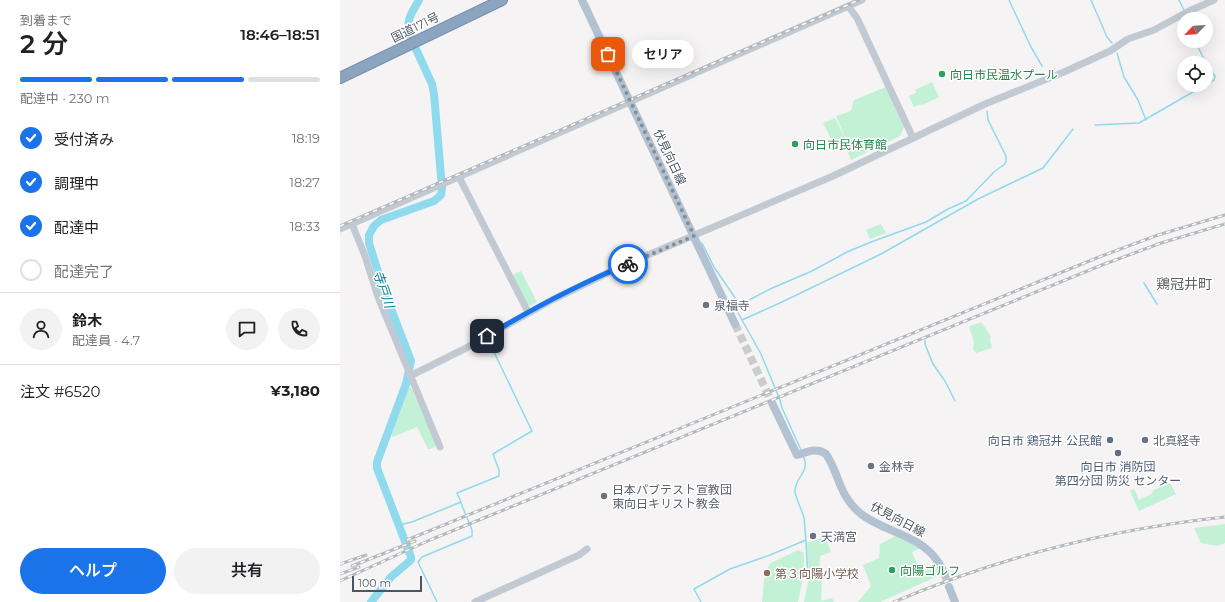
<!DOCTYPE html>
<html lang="ja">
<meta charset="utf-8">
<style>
:root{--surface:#fff;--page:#f2f2f2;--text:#202124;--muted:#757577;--line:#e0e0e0;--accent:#1a73e8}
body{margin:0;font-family:Montserrat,"Noto Sans JP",sans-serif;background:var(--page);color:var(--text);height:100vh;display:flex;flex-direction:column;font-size:15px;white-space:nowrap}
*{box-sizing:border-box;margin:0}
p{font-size:13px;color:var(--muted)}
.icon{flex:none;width:22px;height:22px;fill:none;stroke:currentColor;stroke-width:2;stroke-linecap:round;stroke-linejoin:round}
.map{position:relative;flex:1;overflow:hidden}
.sheet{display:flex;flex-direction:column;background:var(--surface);width:340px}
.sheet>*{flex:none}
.needle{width:26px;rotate:245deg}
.fabs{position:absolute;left:837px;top:12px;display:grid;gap:8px}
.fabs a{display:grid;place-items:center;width:36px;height:36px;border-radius:50%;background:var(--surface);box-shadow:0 4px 16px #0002;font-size:20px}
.scale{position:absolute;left:12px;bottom:10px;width:70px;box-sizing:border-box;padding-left:4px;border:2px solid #4a5661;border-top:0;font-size:11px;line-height:14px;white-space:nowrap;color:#4a5661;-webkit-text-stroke:3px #fff;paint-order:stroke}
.pin{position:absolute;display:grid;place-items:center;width:34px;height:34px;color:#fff;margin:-17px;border-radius:8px;box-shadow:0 2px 6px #0006}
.courier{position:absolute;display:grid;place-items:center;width:40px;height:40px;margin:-20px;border:3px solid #1a73e8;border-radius:50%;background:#fff;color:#222;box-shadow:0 1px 5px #0007}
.bubble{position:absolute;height:28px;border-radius:14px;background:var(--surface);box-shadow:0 4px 16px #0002;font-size:13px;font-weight:600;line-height:28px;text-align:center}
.head em{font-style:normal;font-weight:600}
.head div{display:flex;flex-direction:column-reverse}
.head{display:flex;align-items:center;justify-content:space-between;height:68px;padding:0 20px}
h1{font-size:26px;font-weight:600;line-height:30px}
.bar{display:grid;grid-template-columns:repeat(4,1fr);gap:6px 4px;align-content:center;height:48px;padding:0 20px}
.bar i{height:5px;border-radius:3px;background:var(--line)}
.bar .current{background:var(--accent)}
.bar p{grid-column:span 4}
.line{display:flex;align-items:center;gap:10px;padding:0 20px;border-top:1px solid var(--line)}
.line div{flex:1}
.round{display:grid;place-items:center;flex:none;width:42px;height:42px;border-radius:21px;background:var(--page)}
ol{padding:0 20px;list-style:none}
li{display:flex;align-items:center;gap:12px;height:44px}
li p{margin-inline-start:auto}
li .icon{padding:4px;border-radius:50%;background:var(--accent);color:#fff;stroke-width:4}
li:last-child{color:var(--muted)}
li i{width:22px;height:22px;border:2px solid var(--line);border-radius:50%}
.action{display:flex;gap:8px;margin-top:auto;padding:8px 20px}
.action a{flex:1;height:46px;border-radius:24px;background:var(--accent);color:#fff;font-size:16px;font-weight:600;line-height:46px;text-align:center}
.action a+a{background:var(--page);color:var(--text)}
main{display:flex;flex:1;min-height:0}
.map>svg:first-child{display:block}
</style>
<main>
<section class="sheet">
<div class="head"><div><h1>2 分</h1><p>到着まで</p></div><em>18:46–18:51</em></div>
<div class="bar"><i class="current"></i><i class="current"></i><i class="current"></i><i></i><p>配達中 · 230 m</p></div>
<ol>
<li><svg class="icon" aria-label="check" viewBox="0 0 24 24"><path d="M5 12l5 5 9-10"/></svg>受付済み<p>18:19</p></li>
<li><svg class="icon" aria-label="check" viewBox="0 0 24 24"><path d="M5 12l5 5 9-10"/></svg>調理中<p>18:27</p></li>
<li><svg class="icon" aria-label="check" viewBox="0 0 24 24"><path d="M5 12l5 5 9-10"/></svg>配達中<p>18:33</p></li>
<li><i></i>配達完了</li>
</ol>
<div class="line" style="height:72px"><a class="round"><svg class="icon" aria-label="person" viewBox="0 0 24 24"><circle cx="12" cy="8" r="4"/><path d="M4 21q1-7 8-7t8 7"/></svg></a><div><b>鈴木</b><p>配達員 · 4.7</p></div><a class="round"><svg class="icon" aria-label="chat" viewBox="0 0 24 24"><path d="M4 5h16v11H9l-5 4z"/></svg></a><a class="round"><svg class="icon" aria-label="phone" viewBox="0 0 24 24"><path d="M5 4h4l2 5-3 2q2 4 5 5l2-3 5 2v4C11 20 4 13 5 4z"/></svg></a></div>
<div class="line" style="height:52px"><div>注文 #6520</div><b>¥3,180</b></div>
<div class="action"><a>ヘルプ</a><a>共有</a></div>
</section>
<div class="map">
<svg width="885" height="602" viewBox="0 0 885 602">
<rect width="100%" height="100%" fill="#f5f3f3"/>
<g fill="#c3f1d5">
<path d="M592,82L599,97L582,105L581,104L574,107L569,96L576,93L575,90Z"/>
<path d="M546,87L564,127L560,136L511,160L507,150L510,149L496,116L511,111L514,100Z"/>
<path d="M495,118L505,138L493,143L483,123Z"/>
<path d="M541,224L546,233L530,239L526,230Z"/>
<path d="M181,271L197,302L190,306L187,304L172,277L174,274Z"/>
<path d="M641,322L651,336L650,339L652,348L636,353L633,349L634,342L629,327Z"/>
<path d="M68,386L71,388L96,444L95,447L90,449H88L77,427L53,437L51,434Z"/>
<path d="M830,483L836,494L799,511L790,491L794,489L799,500L813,493L812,491Z"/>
<path d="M885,524V543L877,546L861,543L854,528Z"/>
<path d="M555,536H558L581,548L572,552L581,573L596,566L600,575L540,602H518L531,586L523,565L539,558L540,548L539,545Z"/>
<path d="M482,538L484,541H487L491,552L480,556L479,578L482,581L481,601L492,598L494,602H464L469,578L467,543Z"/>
<path d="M458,550L464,553V571L458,602H422L425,571L431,563Z"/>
</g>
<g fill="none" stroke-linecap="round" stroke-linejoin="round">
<g stroke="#90daee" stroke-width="1.5">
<path d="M669,0L691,47L702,66"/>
<path d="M751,0L767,37L772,43"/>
<path d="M839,0L844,10"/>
<path d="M848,18L849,19"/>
<path d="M855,41L865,61L875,76L874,80L866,84"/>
<path d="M777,53L784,77L798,100L806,120"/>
<path d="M755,125L799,123L865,85"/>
<path d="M362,243L374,267L400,305"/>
<path d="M804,283L817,304"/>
<path d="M402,320L442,302L541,254L638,199L703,168L733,129"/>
<path d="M585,340V344L593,364L605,381L615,401"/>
<path d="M461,450L442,408L440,400L421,354L397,311L400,305L430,289L472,271L507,252L531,242L586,222L608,209L626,201L654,172L665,164L666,161V156L648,120L647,111"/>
<path d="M59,525L72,522L121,502L117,493L159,476V470L153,454L192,431L151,346V343"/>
<path d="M466,541L468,579"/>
<path d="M97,602L78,562L82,557L132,536V530L121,503"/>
<path d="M361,602L354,589L390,569L430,555L466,540C465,533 465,525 464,518C462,509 456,500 455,491C455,476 471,473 463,455"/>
</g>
<path stroke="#90daee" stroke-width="8" d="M31,602L51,577L71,560V557L37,468V462L66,384L71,361L43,288L29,243V235L34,226L41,220L94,201L101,195L102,188L94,94L92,84L69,34C66,19 72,13 79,0"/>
<g stroke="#caccce" stroke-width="8" stroke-dasharray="8 4" stroke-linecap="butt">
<path d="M395,324L433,405"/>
<path d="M605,575L609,587"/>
</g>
<g stroke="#7690ad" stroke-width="12">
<path id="highway" d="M0,78L162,0"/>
</g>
<g stroke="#c1cad2" stroke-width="7">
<path d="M508,6L517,18L573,138"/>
<path d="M119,177L188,312"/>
<path d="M12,224L25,256L38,297L100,447"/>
<path d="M0,229L522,0"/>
<path d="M70,376L126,348L212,300L282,266L493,176L645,104L724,72L770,51L788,39L814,30L849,11L874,0"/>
<path d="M135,602L239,555L247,549"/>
</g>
<g stroke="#b3c2d1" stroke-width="8">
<path d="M242,0L395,324"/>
<path d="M433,405L457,455C467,452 477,447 486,454C500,475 498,495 521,514C544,532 581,535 598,562C601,566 603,571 605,575"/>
<path d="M609,587L615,602"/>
</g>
<use href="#highway" stroke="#8ba5c1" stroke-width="10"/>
<g stroke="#b5b8bd" stroke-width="3">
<g id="rail">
<path d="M0,226L519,0"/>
<path d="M67,540L759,257L818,235L885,215"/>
<path d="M0,564L26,555"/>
<path d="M12,566L75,541"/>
<path d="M0,574L19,567"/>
<path d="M0,581L90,540L762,265L821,243L885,224"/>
<path d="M554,602C660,557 771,529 885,517"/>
</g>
</g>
<use href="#rail" stroke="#fff" stroke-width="1.5" stroke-dasharray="4.5" stroke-linecap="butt"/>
</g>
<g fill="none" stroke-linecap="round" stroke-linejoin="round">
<path stroke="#868d94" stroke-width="4" stroke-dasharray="0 7.2" d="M268,54L354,236L288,264"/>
<path stroke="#1a73e8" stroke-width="5" d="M147,336C192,309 239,284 288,264"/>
</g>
<g fill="#2e9e5b" stroke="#fff" stroke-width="1.5">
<circle cx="602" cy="74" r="4"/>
<circle cx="455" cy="144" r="4"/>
<circle cx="552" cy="570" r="4"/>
</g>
<g fill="#6b7280" stroke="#fff" stroke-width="1.5">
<circle cx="366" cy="305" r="4"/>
<circle cx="805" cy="440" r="4"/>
<circle cx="531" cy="466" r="4"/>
<circle cx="264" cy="496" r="4"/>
<circle cx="473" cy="536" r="4"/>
</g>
<g fill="#5c6f8a" stroke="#fff" stroke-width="1.5">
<circle cx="770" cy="440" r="4"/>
<circle cx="778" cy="453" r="4"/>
</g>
<circle fill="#8d6e63" stroke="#fff" stroke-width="1.5" cx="427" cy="573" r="4"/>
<g text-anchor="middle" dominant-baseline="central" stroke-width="3" stroke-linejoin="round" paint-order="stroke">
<g font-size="12" fill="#4a5661" stroke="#fff">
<text transform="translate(75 27) rotate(-26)">国道171号</text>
<text transform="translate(330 157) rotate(65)">伏見向日線</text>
<text transform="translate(558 519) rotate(28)">伏見向日線</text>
</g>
<g font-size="12" fill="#27864d" stroke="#fff" text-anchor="start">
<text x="610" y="74">向日市民温水プール</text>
<text x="463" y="144">向日市民体育館</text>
<text x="560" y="570">向陽ゴルフ</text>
</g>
<g font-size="12" fill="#5b616d" stroke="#fff" text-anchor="start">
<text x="374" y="305">泉福寺</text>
<text x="813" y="440">北真経寺</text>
<text x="539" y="466">金林寺</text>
<text x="272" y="489">日本パブテスト宣教団<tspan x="272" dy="14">東向日キリスト教会</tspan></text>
<text x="481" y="536">天満宮</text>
</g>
<g font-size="12" fill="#4e5e75" stroke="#fff" text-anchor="end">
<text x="762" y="440">向日市 鶏冠井 公民館</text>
<text x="778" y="466" text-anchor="middle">向日市 消防団<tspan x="778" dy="14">第四分団 防災 センター</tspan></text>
</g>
<g font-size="12" fill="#785e54" stroke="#fff" text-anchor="start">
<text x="435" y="573">第３向陽小学校</text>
</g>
<g font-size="13" font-style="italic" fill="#0c7c9b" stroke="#fff">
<text transform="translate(44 289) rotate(71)">寺戸川</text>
</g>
<g font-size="14" fill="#5f6368" stroke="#fff">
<text x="844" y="284">鶏冠井町</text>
</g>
</g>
</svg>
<div class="fabs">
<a><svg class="needle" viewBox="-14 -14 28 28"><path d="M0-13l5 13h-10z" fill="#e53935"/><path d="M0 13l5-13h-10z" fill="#757577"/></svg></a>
<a><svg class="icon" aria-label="locate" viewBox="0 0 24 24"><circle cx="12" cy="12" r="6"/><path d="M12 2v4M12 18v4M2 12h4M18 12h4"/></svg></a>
</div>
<div class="scale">100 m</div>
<div class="pin" style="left:268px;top:54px;background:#ea580c"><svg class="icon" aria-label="bag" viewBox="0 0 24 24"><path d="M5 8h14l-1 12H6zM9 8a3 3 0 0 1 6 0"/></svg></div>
<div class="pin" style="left:147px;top:336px;background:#1f2937"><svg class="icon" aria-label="home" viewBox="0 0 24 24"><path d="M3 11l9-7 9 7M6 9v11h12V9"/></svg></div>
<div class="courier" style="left:288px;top:264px"><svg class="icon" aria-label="bike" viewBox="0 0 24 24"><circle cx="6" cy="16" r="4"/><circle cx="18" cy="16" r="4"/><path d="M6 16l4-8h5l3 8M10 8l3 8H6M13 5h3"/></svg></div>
<div class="bubble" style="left:292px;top:40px;width:62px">セリア</div>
</div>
</main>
